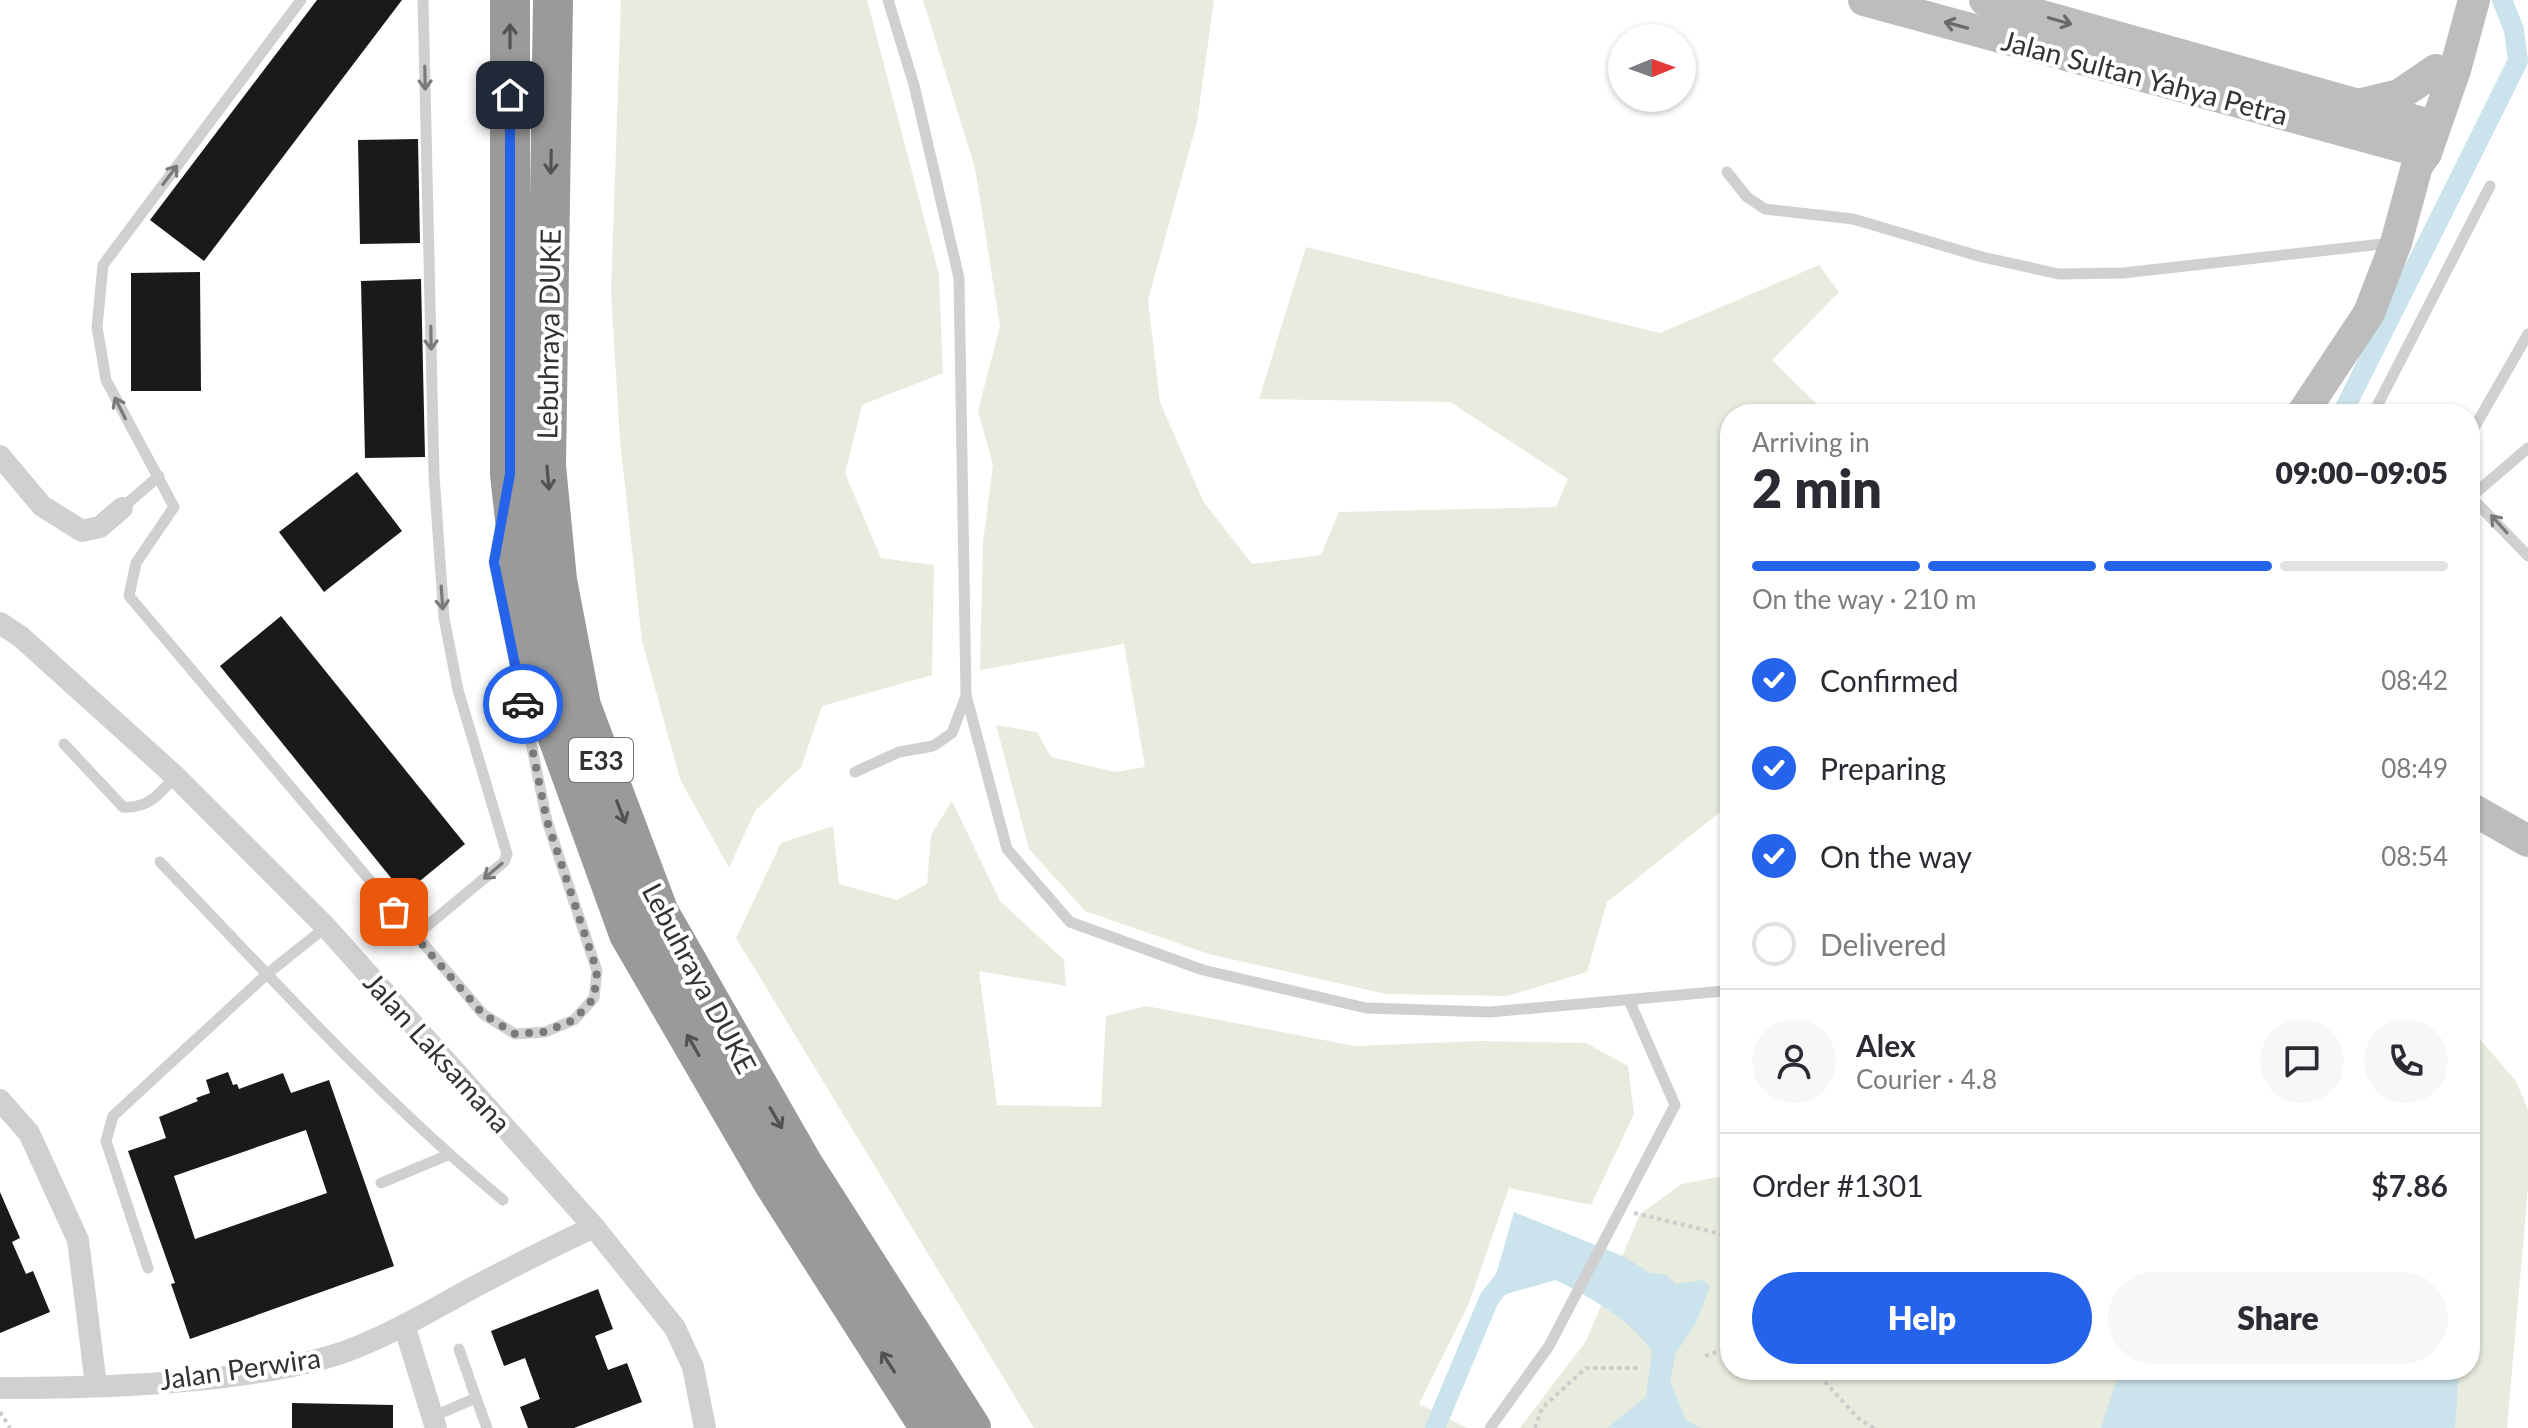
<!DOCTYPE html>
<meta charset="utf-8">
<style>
:root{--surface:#fff;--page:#f7f7f7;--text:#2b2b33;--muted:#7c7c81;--line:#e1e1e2;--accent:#2563eb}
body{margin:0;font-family:Lato,sans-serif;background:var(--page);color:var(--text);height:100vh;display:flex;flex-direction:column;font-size:30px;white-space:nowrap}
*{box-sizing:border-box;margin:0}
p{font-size:26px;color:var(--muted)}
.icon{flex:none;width:44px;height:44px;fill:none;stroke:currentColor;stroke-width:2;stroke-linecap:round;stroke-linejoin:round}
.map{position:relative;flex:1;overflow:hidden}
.panel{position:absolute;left:1720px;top:404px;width:760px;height:976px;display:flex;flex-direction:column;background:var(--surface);border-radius:32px;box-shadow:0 2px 6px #0004}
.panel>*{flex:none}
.needle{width:52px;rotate:89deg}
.tools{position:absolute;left:1608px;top:24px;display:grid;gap:16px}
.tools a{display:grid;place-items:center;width:88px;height:88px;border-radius:50%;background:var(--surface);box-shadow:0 2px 6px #0004;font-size:40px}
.pin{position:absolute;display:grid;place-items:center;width:68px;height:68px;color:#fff;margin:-34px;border-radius:16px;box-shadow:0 4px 12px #0006}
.courier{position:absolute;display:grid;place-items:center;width:80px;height:80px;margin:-40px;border:6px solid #2563eb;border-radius:50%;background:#fff;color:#222;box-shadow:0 2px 10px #0007}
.summary em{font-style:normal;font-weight:800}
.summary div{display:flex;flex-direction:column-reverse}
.summary{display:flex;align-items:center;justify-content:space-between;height:136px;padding:0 32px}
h1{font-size:52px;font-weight:800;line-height:60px}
.bar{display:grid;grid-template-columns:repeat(4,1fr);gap:12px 8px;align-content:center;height:96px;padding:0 32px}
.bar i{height:10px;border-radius:6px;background:var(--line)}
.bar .active{background:var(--accent)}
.bar p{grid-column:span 4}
.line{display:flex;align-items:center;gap:20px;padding:0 32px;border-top:2px solid var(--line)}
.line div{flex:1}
.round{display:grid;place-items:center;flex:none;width:84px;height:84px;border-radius:42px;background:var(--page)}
ol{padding:0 32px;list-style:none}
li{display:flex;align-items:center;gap:24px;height:88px}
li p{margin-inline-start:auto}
li .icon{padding:8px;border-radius:50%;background:var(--accent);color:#fff;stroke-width:4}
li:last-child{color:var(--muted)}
li i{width:44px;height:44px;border:4px solid var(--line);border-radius:50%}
.primary-button{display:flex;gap:16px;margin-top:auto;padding:16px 32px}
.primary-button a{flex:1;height:92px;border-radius:48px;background:var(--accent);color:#fff;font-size:32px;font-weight:800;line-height:92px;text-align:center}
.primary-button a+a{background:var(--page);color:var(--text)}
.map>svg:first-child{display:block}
</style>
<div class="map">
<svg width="2528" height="1428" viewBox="0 0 2528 1428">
<rect width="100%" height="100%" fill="#fff"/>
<g fill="#e7ecdf">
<path d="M621,0H867L939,275L943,373L862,405L845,473L881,558L934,565L932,675L822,706L801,767L755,811L729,868L680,779L642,641L620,441L611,293Z"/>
<path d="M923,0H1214L1197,122L1148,300L1160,402L1203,501L1252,564L1321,555L1339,512L1556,507L1568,479L1450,402L1259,399L1306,247L1660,333L1819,265L1839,292L1772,360L1827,414H1730V816L1724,809L1607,902L1587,972L1507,996L1386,994L1209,954L1085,911L1029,849L996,725L1037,732L1051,757L1115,772L1145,767L1124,644L980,670L983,542L993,465L978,411L1000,326L975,168Z"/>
<path d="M952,801L1000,901L1064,960L1066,986L979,971L997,1105L1101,1107L1106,1016L1146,1006L1355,1046L1479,1041L1586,1043L1628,1066L1634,1114L1591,1205L1509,1188L1469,1303L1419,1404L1467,1428H1034L736,938L781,843L833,826L839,884L897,900L927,884L931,835Z"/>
<path d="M2470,1028L2516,1081L2528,1110V1188L2507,1428H1520L1586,1341L1640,1214L1682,1184L1723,1176L1730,1184V1370H2470Z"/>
</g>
<g fill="#cbe3ec">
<path d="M1514,1212L1625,1257L1648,1272L1666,1275L1676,1284L1703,1280L1710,1286L1696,1323L1676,1353L1670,1380L1686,1420L1701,1428H1607L1646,1397L1652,1351C1626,1316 1594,1300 1556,1280L1489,1299Z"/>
<path d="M2120,1370H2459L2455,1428H2101Z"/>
</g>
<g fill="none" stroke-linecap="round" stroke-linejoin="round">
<g stroke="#cbe3ec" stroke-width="20">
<path d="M2342,414L2518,61L2514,30L2502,0"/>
<path d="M1435,1428L1489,1299L1504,1280"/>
</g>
</g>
<g fill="#1a1a1a" fill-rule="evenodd">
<path d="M317,0H402L204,261L150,220Z"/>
<path d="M418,139L420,243L360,244L358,140Z"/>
<path d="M200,272L201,391H131V273Z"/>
<path d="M421,279L425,457L365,458L361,281Z"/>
<path d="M357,472L402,531L324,592L279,532Z"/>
<path d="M281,616L465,844L404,894L220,666Z"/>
<path d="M228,1072L233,1085L237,1084L239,1089L283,1073L291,1093L329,1080L394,1266L190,1339L171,1284L175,1283L128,1151L166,1138L159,1117L198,1101L196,1098L210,1093L206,1080ZM306,1130L327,1193L195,1239L174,1176Z"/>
<path d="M0,1192L20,1238L12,1242L26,1274L33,1271L50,1312L0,1333Z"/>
<path d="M598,1289L613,1329L595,1336L608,1370L627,1363L642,1402L574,1428H528L520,1407L540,1399L525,1358L504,1366L491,1331Z"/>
<path d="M292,1403L393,1405V1428H292Z"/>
</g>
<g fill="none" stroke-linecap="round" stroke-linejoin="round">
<g stroke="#cdcdcd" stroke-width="4" stroke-dasharray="4 4" stroke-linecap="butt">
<path d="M1634,1213L1730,1236"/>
<path d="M1726,1349L1730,1337"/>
<path d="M1705,1356L1730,1347"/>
<path d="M1814,1370L1858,1418L1874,1428"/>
<path d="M0,1412L10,1428"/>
<path d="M1535,1428L1542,1408L1586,1368H1642"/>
</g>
<g stroke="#d0d0d0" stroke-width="11">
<path d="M301,0L103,265L97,327L106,380L174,507L136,563L129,596L483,1014L515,1034L545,1032L574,1020L594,998L597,971L547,821L494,562L500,530"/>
<path d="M888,0L914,85L959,278L966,695L1007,849L1070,922L1203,970L1366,1008L1490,1012L1724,991L1730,986"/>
<path d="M1727,172L1747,197L1765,209L1853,219L1982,257L2059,274L2123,273L2391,243"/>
<path d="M2373,414L2490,186"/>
<path d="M2470,435L2528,334"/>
<path d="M2473,495L2528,448"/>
<path d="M2470,496L2528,556"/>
<path d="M122,508L159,476"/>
<path d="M64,744L123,807C148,809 160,794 175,776"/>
<path d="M855,772L899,752L933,746L952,733L966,696"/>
<path d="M160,862C271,977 379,1098 503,1200"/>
<path d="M415,936L504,862L507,854L458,690L444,618L434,475L423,0"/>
<path d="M381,1183L448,1155"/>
<path d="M148,1268L106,1141L113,1116L267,974L326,927"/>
<path d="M476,1398L487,1428"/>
<path d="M434,1416L476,1398L459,1349"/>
<path d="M1490,1428L1549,1346L1675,1105L1629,1000"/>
</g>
<g stroke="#d0d0d0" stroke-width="22">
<path d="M0,456L42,506L82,531L100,527L122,508"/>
<path d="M0,623L21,637L175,776L326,927L594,1227L675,1328L693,1367L705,1428"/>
<path d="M0,1100L29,1133L78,1240L96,1385"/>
<path d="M404,1325L436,1428"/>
<path d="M0,1388C99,1388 251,1384 344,1352C389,1336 432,1310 474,1287C514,1266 553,1246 594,1227"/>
</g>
<g stroke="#bdbdbd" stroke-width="32">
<path d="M1864,0L2426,153"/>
<path d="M1985,0L2433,126"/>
<path d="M2362,104L2399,95L2436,70"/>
<path d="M2302,414L2369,313L2396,243L2417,166L2426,153L2455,70L2474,0"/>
<path d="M2470,808L2528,841"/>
</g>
<g stroke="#9a9a9a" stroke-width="40">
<path d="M510,0V474L523,593L548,710L629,934L773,1182L930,1428"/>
<path d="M553,0L546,466L557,580L581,706L659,913L802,1163L971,1428"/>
</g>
</g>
<defs><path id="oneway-shaft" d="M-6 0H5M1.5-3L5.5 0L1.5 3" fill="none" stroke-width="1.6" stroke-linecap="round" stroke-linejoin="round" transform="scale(2)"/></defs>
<g stroke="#6a6a6a">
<use href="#oneway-shaft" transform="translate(2060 21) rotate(16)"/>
<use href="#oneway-shaft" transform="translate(1956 25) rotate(-165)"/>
</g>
<g stroke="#525252">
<use href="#oneway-shaft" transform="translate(510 36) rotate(-90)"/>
<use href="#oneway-shaft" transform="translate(551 162) rotate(91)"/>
<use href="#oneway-shaft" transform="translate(548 478) rotate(85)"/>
<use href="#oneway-shaft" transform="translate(621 812) rotate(69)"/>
<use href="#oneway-shaft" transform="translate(693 1045) rotate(-120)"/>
<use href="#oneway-shaft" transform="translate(776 1118) rotate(60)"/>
<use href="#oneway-shaft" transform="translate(888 1362) rotate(-123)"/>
</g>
<g stroke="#7a7a7a">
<use href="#oneway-shaft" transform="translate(425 78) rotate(89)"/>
<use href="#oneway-shaft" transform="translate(170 175) rotate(-53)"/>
<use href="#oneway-shaft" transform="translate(431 338) rotate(89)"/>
<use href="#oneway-shaft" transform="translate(120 408) rotate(-117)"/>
<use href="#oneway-shaft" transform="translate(2499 524) rotate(-132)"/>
<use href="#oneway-shaft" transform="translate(442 598) rotate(86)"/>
<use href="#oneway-shaft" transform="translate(493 871) rotate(140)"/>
</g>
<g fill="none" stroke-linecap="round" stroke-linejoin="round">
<path stroke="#7a7a7a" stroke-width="8" stroke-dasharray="0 14.4" d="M394,912L483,1014L515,1034L545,1032L574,1020L594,998L597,971L547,821L523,704"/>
<path stroke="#2563eb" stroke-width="10" d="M510,95V474L494,562L523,704"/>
</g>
<g text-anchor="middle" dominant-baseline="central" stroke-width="8" stroke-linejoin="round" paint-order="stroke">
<rect fill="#fff" stroke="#707070" stroke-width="2" x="569" y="738" width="64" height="44" rx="6"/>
<g font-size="26" font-weight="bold" fill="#333">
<text x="601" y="760">E33</text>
</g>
<g font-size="28" fill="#333" stroke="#fff">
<text transform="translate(2145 77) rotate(15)">Jalan Sultan Yahya Petra</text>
<text transform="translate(548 334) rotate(-89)">Lebuhraya DUKE</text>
<text transform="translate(700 978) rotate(62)">Lebuhraya DUKE</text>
<text transform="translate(438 1052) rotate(48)">Jalan Laksamana</text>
<text transform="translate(240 1368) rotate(-8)">Jalan Perwira</text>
</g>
</g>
</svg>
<div class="tools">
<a><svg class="needle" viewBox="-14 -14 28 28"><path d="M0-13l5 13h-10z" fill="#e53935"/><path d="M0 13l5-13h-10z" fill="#7c7c81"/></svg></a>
</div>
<div class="pin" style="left:394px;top:912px;background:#ea580c"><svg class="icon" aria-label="bag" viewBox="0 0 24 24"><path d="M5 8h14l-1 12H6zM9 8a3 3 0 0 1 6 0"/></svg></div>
<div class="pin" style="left:510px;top:95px;background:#1f2937"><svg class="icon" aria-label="home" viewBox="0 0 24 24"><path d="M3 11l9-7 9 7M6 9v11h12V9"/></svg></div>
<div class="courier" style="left:523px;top:704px"><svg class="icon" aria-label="car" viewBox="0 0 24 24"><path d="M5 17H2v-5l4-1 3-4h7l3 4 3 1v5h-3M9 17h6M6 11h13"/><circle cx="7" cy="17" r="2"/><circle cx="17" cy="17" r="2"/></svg></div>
<section class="panel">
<div class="summary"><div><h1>2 min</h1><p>Arriving in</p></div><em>09:00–09:05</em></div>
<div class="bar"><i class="active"></i><i class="active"></i><i class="active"></i><i></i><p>On the way · 210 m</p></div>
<ol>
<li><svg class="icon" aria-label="check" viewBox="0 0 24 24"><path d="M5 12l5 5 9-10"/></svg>Confirmed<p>08:42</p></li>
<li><svg class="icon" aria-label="check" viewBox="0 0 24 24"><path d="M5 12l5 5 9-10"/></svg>Preparing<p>08:49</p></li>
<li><svg class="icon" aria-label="check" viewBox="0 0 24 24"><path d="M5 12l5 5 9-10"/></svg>On the way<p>08:54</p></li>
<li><i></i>Delivered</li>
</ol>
<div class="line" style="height:144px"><a class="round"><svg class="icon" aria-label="person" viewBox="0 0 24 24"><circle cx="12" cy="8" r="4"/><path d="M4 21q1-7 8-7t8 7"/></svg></a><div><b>Alex</b><p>Courier · 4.8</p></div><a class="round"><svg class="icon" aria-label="chat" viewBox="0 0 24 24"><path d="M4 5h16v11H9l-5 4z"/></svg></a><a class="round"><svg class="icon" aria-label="phone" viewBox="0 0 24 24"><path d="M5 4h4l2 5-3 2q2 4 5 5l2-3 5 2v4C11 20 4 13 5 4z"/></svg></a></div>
<div class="line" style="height:104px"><div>Order #1301</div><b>$7.86</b></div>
<div class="primary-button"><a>Help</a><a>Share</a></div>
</section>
</div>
